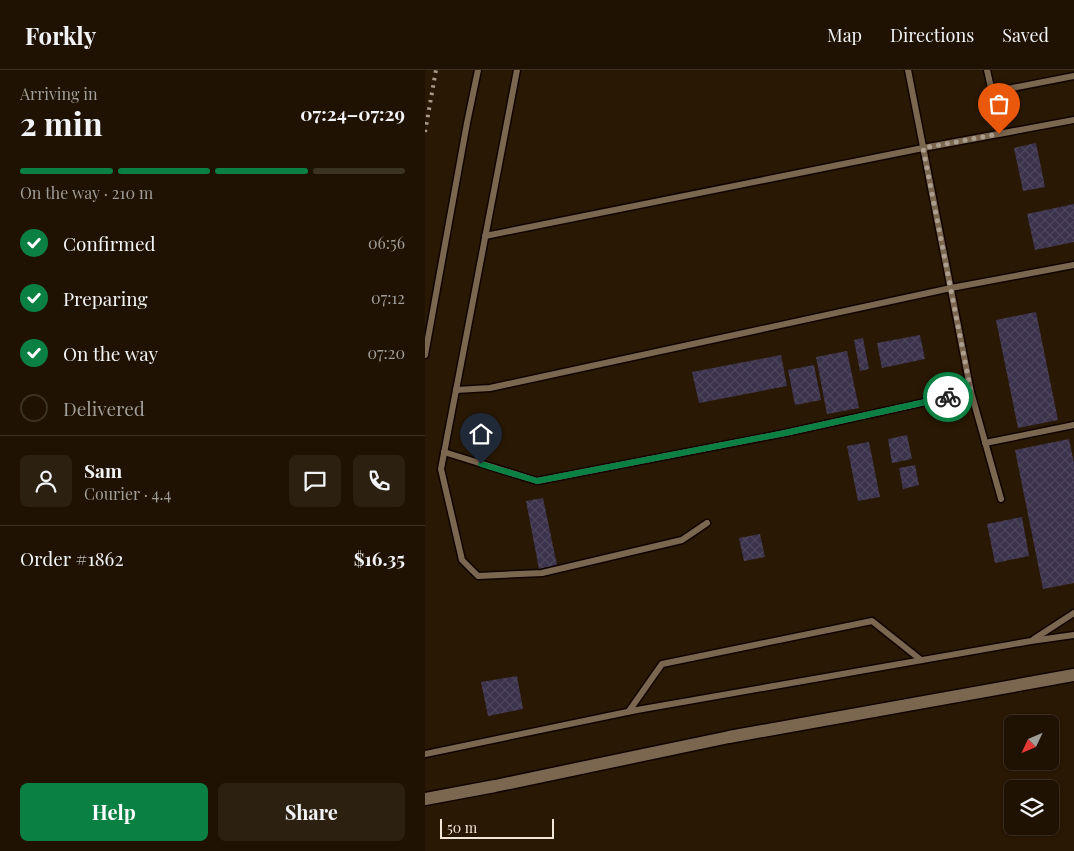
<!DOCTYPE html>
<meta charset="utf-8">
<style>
:root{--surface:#1f1202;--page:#2c2011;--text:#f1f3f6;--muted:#a19e99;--line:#3c3224;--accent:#0b8043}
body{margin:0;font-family:"Playfair Display",serif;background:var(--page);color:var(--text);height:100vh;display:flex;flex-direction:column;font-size:19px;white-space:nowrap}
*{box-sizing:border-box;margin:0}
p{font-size:16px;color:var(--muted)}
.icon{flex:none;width:28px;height:28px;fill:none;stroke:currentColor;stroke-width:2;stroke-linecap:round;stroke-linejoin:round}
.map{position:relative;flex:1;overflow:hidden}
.side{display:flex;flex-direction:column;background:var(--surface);width:425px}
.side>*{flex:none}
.needle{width:32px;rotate:226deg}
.fabs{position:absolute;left:579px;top:645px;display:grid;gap:10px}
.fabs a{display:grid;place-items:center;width:55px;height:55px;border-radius:8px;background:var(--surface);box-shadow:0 1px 4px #0004,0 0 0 1px var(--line);font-size:25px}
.scale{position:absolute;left:15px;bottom:12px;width:114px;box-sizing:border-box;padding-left:5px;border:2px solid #f2e6d9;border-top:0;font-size:14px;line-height:18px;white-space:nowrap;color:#f2e6d9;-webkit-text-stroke:4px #291803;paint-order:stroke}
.pin{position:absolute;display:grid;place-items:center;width:42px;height:42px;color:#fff;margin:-51px -21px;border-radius:50% 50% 50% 0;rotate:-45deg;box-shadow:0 0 5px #0007}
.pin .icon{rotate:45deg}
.courier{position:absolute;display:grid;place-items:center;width:50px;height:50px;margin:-25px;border:4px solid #0b8043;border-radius:50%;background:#fff;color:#222;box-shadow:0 1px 6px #0007}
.summary em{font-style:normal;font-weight:700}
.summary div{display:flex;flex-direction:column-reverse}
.summary{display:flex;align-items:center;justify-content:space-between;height:85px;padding:0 20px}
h1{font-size:32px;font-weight:700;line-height:38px}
.bar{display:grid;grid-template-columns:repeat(4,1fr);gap:8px 5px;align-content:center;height:60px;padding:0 20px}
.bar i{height:6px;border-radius:4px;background:var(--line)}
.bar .active{background:var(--accent)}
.bar p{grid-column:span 4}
.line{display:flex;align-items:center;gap:12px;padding:0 20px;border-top:1px solid var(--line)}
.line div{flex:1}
.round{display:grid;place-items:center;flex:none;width:52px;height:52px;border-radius:8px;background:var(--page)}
ol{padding:0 20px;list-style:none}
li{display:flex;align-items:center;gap:15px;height:55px}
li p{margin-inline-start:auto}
li .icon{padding:5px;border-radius:50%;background:var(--accent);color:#fff;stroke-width:4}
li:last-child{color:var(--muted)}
li i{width:28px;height:28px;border:2px solid var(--line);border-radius:50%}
.cta{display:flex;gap:10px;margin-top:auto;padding:10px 20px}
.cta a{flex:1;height:58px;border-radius:8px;background:var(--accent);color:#fff;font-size:20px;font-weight:700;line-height:58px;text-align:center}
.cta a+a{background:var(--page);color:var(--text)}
header{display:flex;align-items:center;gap:30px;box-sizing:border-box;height:70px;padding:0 25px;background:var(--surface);border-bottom:1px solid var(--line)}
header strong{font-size:24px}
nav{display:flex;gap:28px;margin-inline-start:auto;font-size:18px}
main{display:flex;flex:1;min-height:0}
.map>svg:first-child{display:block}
</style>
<header>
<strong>Forkly</strong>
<nav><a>Map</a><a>Directions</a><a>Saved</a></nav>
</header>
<main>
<section class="side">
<div class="summary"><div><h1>2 min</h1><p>Arriving in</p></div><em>07:24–07:29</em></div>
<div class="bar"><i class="active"></i><i class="active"></i><i class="active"></i><i></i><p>On the way · 210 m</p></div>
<ol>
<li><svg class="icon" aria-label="check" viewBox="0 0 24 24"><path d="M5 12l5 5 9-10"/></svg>Confirmed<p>06:56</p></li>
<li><svg class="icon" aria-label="check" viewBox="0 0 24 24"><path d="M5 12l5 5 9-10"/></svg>Preparing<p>07:12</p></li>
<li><svg class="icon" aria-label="check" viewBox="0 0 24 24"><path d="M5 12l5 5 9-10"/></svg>On the way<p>07:20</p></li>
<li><i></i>Delivered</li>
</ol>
<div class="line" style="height:90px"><a class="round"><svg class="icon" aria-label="person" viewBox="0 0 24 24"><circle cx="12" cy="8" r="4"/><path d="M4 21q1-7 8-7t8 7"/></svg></a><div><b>Sam</b><p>Courier · 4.4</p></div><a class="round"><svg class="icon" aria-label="chat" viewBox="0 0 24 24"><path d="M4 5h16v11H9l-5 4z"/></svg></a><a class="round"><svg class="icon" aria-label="phone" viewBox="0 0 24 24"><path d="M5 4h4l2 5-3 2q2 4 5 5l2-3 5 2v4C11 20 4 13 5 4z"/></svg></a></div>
<div class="line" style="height:65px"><div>Order #1862</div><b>$16.35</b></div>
<div class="cta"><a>Help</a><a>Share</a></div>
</section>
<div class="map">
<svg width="649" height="781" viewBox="0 0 649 781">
<defs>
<pattern id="building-cross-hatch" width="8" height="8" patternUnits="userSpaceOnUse" patternTransform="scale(1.25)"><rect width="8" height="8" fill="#3b324b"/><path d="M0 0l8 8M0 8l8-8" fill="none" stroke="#4e465c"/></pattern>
</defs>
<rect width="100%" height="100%" fill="#291803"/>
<g fill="url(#building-cross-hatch)">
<path d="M611,73L620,117L598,121L589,78Z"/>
<path d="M649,134V172L610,180L602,144Z"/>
<path d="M611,242L633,350L593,358L571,250Z"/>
<path d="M495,265L500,289L457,298L452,273Z"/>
<path d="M438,268L444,299L435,301L429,270Z"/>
<path d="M422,281L434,338L402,344L391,287Z"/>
<path d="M356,285L362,316L274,333L267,302Z"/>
<path d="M389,295L396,330L370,335L363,300Z"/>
<path d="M482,365L487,389L467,393L463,369Z"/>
<path d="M644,369L649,393V513L618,519L590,380Z"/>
<path d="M444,372L455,427L433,431L422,376Z"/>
<path d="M490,395L494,415L478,419L474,398Z"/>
<path d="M118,428L132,495L114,499L101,431Z"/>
<path d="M597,447L604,486L570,493L562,454Z"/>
<path d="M335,464L340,487L319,491L314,468Z"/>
<path d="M92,606L98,639L63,646L56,612Z"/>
</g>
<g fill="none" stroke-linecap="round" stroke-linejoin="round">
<g stroke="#110400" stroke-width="9">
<g id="lane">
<path d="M92,0L16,399L37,490L53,506L117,503L257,470L282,453"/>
<path d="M483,0L546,322"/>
<path d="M562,0L567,22L649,6"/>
<path d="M60,166L498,78L649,50"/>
<path d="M0,285L42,53L53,0"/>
<path d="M31,320L65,318L526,218L649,195"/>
<path d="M560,373L649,355"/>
<path d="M19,382L112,411L360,363L546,322L576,429"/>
<path d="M609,569L649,543"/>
<path d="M204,641L237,594L447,551L496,590"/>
<path d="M0,684L212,640L606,571L649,565"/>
</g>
</g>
<g stroke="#110400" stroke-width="15">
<path id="street" d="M0,729L70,716L304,667L649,605"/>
</g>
<use href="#lane" stroke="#7b6750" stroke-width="6"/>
<use href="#street" stroke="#7b6750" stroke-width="12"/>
<path stroke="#a79a8a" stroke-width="4" stroke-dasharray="2.5 5" stroke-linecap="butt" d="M0,62L11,0"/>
</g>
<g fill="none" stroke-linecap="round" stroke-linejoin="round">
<path stroke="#ac9e8e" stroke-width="5" stroke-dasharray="0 9" d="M523,327L546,322L498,78L574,64"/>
<path stroke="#0b8043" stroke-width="6" d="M56,394L112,411L360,363L523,327"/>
</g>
</svg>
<div class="fabs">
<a><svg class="needle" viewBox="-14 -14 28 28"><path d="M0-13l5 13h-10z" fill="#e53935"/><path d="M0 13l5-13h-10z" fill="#a19e99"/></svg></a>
<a><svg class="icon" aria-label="layers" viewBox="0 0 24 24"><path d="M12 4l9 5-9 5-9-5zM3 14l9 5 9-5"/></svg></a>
</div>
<div class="scale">50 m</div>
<div class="pin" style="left:574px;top:64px;background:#ea580c"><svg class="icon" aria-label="bag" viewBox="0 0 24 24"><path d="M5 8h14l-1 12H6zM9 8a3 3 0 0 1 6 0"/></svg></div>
<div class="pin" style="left:56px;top:394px;background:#1f2937"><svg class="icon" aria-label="home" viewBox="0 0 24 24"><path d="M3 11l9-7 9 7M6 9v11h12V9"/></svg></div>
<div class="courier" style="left:523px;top:327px"><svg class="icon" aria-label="bike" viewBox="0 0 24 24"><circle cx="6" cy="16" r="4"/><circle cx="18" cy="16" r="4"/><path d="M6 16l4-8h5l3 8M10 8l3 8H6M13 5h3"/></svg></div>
</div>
</main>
